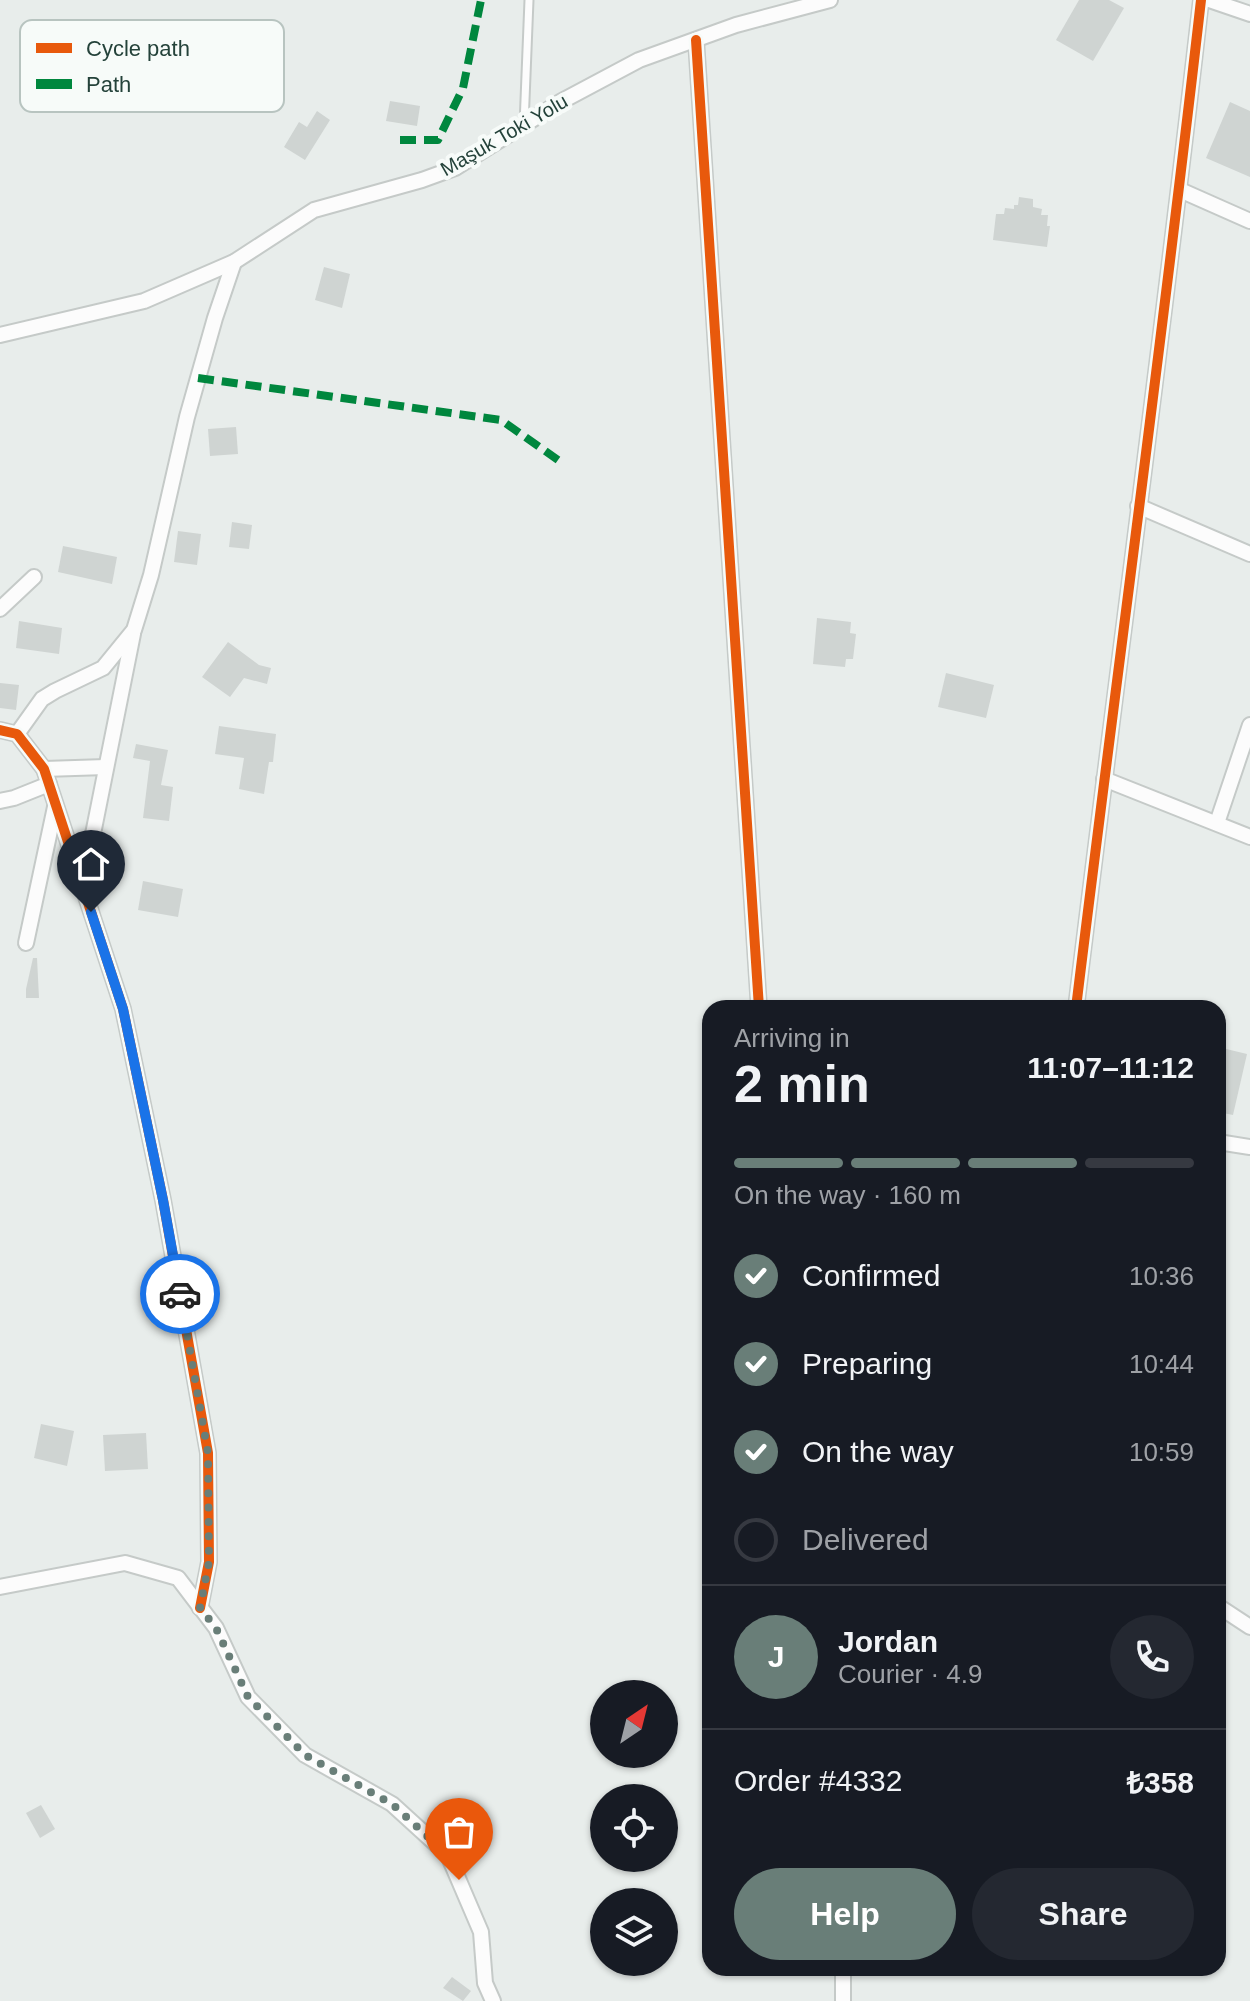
<!DOCTYPE html>
<meta charset="utf-8">
<style>
:root{--surface:#171b24;--page:#242831;--text:#f1f3f6;--muted:#9ea1a6;--line:#363941;--accent:#697e78}
body{margin:0;font-family:Helvetica,sans-serif;background:var(--page);color:var(--text);height:100vh;display:flex;flex-direction:column;font-size:30px;white-space:nowrap}
*{box-sizing:border-box;margin:0}
p{font-size:26px;color:var(--muted)}
.icon{flex:none;width:44px;height:44px;fill:none;stroke:currentColor;stroke-width:2;stroke-linecap:round;stroke-linejoin:round}
.map{position:relative;flex:1;overflow:hidden}
.panel{position:absolute;left:702px;top:1000px;width:524px;height:976px;display:flex;flex-direction:column;background:var(--surface);border-radius:24px;box-shadow:0 2px 6px #0004}
.panel>*{flex:none}
.needle{width:52px;rotate:35deg}
.tools{position:absolute;left:590px;top:1680px;display:grid;gap:16px}
.tools a{display:grid;place-items:center;width:88px;height:88px;border-radius:50%;background:var(--surface);box-shadow:0 2px 6px #0004;font-size:40px}
.pin{position:absolute;display:grid;place-items:center;width:68px;height:68px;color:#fff;margin:-82px -34px;border-radius:50% 50% 50% 0;rotate:-45deg;box-shadow:0 0 8px #0007}
.pin .icon{rotate:45deg}
.courier{position:absolute;display:grid;place-items:center;width:80px;height:80px;margin:-40px;border:6px solid #1a73e8;border-radius:50%;background:#fff;color:#222;box-shadow:0 2px 10px #0007}
.head em{font-style:normal;font-weight:600}
.head div{display:flex;flex-direction:column-reverse}
.head{display:flex;align-items:center;justify-content:space-between;height:136px;padding:0 32px}
h1{font-size:52px;font-weight:600;line-height:60px}
.bar{display:grid;grid-template-columns:repeat(4,1fr);gap:12px 8px;align-content:center;height:96px;padding:0 32px}
.bar i{height:10px;border-radius:6px;background:var(--line)}
.bar .current{background:var(--accent)}
.bar p{grid-column:span 4}
.line{display:flex;align-items:center;gap:20px;padding:0 32px;border-top:2px solid var(--line)}
.line div{flex:1}
.round{display:grid;place-items:center;flex:none;width:84px;height:84px;border-radius:42px;background:var(--page)}
ol{padding:0 32px;list-style:none}
li{display:flex;align-items:center;gap:24px;height:88px}
li p{margin-inline-start:auto}
li .icon{padding:8px;border-radius:50%;background:var(--accent);color:#fff;stroke-width:4}
li:last-child{color:var(--muted)}
li i{width:44px;height:44px;border:4px solid var(--line);border-radius:50%}
.primary-button{display:flex;gap:16px;margin-top:auto;padding:16px 32px}
.primary-button a{flex:1;height:92px;border-radius:48px;background:var(--accent);color:#fff;font-size:32px;font-weight:600;line-height:92px;text-align:center}
.primary-button a+a{background:var(--page);color:var(--text)}
.map>svg:first-child{display:block}
</style>
<div class="map">
<svg width="1250" height="2001" viewBox="0 0 1250 2001">
<rect width="100%" height="100%" fill="#e8edeb"/>
<g fill="#cfd4d2">
<path d="M1079,0H1109L1124,8L1093,61L1056,40Z"/>
<path d="M390,101L420,106L417,126L386,121Z"/>
<path d="M1230,102L1250,111V177L1206,158Z"/>
<path d="M317,111L330,120L305,160L284,147L299,122L307,127Z"/>
<path d="M1019,197L1033,199V207L1042,209L1041,215H1048L1047,226H1050L1047,247L993,240L996,214H1004L1005,208L1014,209V205H1018Z"/>
<path d="M324,267L350,274L342,308L315,300Z"/>
<path d="M236,427L238,454L210,456L208,429Z"/>
<path d="M232,522L252,525L249,549L229,547Z"/>
<path d="M178,531L201,534L197,565L174,562Z"/>
<path d="M63,546L117,557L112,584L58,572Z"/>
<path d="M817,618L851,622L850,633L856,634L853,659H846L845,667L813,664Z"/>
<path d="M19,621L62,628L59,654L16,648Z"/>
<path d="M228,642L259,665L271,668L267,684L244,678L230,697L202,677Z"/>
<path d="M946,673L994,685L986,718L938,707Z"/>
<path d="M0,683L19,685L16,710L0,708Z"/>
<path d="M219,726L276,734L273,762H269L264,794L239,789L244,758L215,754Z"/>
<path d="M136,744L168,750L161,785L173,787L169,821L143,818L150,761L133,758Z"/>
<path d="M143,881L183,889L178,917L138,910Z"/>
<path d="M33,958H37L39,998H26V989Z"/>
<path d="M1218,1047L1247,1054L1233,1115L1218,1112Z"/>
<path d="M41,1424L74,1431L67,1466L34,1458Z"/>
<path d="M146,1433L148,1469L105,1471L103,1435Z"/>
<path d="M41,1805L55,1829L40,1838L26,1813Z"/>
<path d="M452,1977L471,1991L463,2001L443,1988Z"/>
</g>
<g fill="none" stroke-linecap="round" stroke-linejoin="round">
<g stroke="#c5cac8" stroke-width="11">
<path id="lane" d="M524,125L529,0"/>
</g>
<g stroke="#c5cac8" stroke-width="18">
<g id="street">
<path d="M1209,0L1250,14"/>
<path d="M696,40L759,1008"/>
<path d="M1180,190L1250,221"/>
<path d="M0,335L144,301L234,262L314,210L422,180L455,168L562,101L639,60L736,25L830,0"/>
<path d="M1138,506L1250,554"/>
<path d="M0,609L34,577"/>
<path d="M0,730L17,734L44,769L123,1009L163,1200L208,1453L209,1562L200,1608"/>
<path d="M17,734L42,699L55,691L103,668L134,630L151,575L187,417L215,318L234,262"/>
<path d="M44,769L106,767"/>
<path d="M1104,779L1250,837"/>
<path d="M0,801L14,798L49,784"/>
<path d="M1217,823L1250,725"/>
<path d="M83,884L133,634"/>
<path d="M26,943L55,807"/>
<path d="M1076,1008C1117,672 1163,336 1201,0"/>
<path d="M1218,1142L1250,1147"/>
<path d="M0,1587L125,1563L178,1578L216,1628L248,1697L305,1755L392,1804L448,1855L481,1932L485,1983L493,2001"/>
<path d="M1218,1606L1250,1627"/>
<path d="M843,2001V1968"/>
</g>
</g>
<use href="#lane" stroke="#fcfcfc" stroke-width="7"/>
<use href="#street" stroke="#fcfcfc" stroke-width="14"/>
<g stroke="#00873e" stroke-width="8" stroke-dasharray="16 8" stroke-linecap="butt">
<path d="M400,140H438L463,88L481,0"/>
<path d="M198,378L501,420L558,460"/>
</g>
<g stroke="#f7fbf9" stroke-width="15">
<g id="cycleway">
<path d="M696,40L759,1008"/>
<path d="M0,730L17,734L44,769L123,1009L163,1200L208,1453L209,1562L200,1608"/>
<path d="M1076,1008C1117,672 1163,336 1201,0"/>
</g>
</g>
<use href="#cycleway" stroke="#e8590c" stroke-width="10"/>
</g>
<g fill="none" stroke-linecap="round" stroke-linejoin="round">
<path stroke="#697e78" stroke-width="8" stroke-dasharray="0 14.4" d="M180,1294L208,1453L209,1562L200,1608L216,1628L248,1697L305,1755L392,1804L448,1855L459,1880"/>
<path stroke="#1a73e8" stroke-width="10" d="M91,912L123,1009L163,1200L180,1294"/>
</g>
<g text-anchor="middle" dominant-baseline="central" stroke-width="8" stroke-linejoin="round" paint-order="stroke">
<g font-size="20" fill="#24423a" stroke="#f7fbf9">
<text transform="translate(504 135) rotate(-30)">Maşuk Toki Yolu</text>
</g>
</g>
<rect x="20" y="20" width="264" height="92" rx="12" fill="#f7fbf9" stroke="#b8c4c0" stroke-width="2"/>
<rect x="36" y="43" width="36" height="10" fill="#e8590c"/>
<rect x="36" y="79" width="36" height="10" fill="#00873e"/>
<g font-size="22" fill="#24423a">
<text x="86" y="56">Cycle path</text>
<text x="86" y="92">Path</text>
</g>
</svg>
<div class="tools">
<a><svg class="needle" viewBox="-14 -14 28 28"><path d="M0-13l5 13h-10z" fill="#e53935"/><path d="M0 13l5-13h-10z" fill="#9ea1a6"/></svg></a>
<a><svg class="icon" aria-label="locate" viewBox="0 0 24 24"><circle cx="12" cy="12" r="6"/><path d="M12 2v4M12 18v4M2 12h4M18 12h4"/></svg></a>
<a><svg class="icon" aria-label="layers" viewBox="0 0 24 24"><path d="M12 4l9 5-9 5-9-5zM3 14l9 5 9-5"/></svg></a>
</div>
<div class="pin" style="left:459px;top:1880px;background:#ea580c"><svg class="icon" aria-label="bag" viewBox="0 0 24 24"><path d="M5 8h14l-1 12H6zM9 8a3 3 0 0 1 6 0"/></svg></div>
<div class="pin" style="left:91px;top:912px;background:#1f2937"><svg class="icon" aria-label="home" viewBox="0 0 24 24"><path d="M3 11l9-7 9 7M6 9v11h12V9"/></svg></div>
<div class="courier" style="left:180px;top:1294px"><svg class="icon" aria-label="car" viewBox="0 0 24 24"><path d="M5 17H2v-5l4-1 3-4h7l3 4 3 1v5h-3M9 17h6M6 11h13"/><circle cx="7" cy="17" r="2"/><circle cx="17" cy="17" r="2"/></svg></div>
<section class="panel">
<div class="head"><div><h1>2 min</h1><p>Arriving in</p></div><em>11:07–11:12</em></div>
<div class="bar"><i class="current"></i><i class="current"></i><i class="current"></i><i></i><p>On the way · 160 m</p></div>
<ol>
<li><svg class="icon" aria-label="check" viewBox="0 0 24 24"><path d="M5 12l5 5 9-10"/></svg>Confirmed<p>10:36</p></li>
<li><svg class="icon" aria-label="check" viewBox="0 0 24 24"><path d="M5 12l5 5 9-10"/></svg>Preparing<p>10:44</p></li>
<li><svg class="icon" aria-label="check" viewBox="0 0 24 24"><path d="M5 12l5 5 9-10"/></svg>On the way<p>10:59</p></li>
<li><i></i>Delivered</li>
</ol>
<div class="line" style="height:144px"><b class="round" style="background:var(--accent);color:#fff">J</b><div><b>Jordan</b><p>Courier · 4.9</p></div><a class="round"><svg class="icon" aria-label="phone" viewBox="0 0 24 24"><path d="M5 4h4l2 5-3 2q2 4 5 5l2-3 5 2v4C11 20 4 13 5 4z"/></svg></a></div>
<div class="line" style="height:104px"><div>Order #4332</div><b>₺358</b></div>
<div class="primary-button"><a>Help</a><a>Share</a></div>
</section>
</div>
